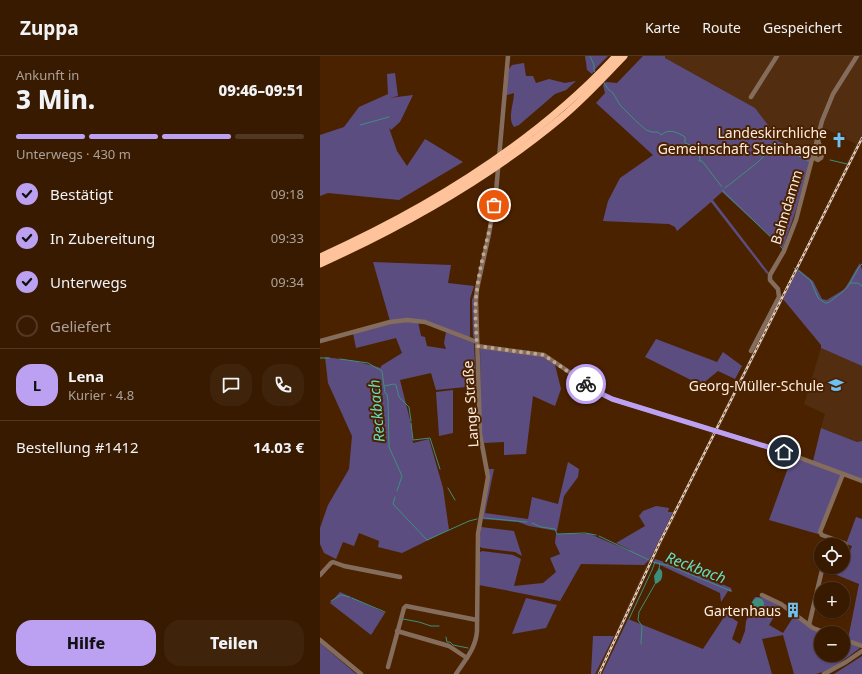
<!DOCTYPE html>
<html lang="de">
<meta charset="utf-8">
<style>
:root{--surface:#381a00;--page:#3f230a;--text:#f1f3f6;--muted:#aba199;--line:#523822;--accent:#bca0f2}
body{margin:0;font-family:"Noto Sans",sans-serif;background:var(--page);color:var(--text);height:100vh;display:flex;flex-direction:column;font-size:15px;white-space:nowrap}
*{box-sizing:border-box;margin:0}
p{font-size:13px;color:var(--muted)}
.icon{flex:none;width:22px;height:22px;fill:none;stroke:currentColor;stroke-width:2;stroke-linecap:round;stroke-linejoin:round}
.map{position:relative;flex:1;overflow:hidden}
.panel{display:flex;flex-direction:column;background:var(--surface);width:320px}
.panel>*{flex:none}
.controls{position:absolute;left:494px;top:482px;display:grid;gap:8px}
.controls a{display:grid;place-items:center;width:36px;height:36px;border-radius:50%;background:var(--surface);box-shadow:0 1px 3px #0004,0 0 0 1px var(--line);font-size:20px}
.pin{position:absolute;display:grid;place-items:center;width:34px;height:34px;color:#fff;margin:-17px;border:2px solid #fff;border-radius:50%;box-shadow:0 1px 4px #0007}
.courier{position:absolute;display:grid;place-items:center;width:40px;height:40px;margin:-20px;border:3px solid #bca0f2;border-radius:50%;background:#fff;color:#222;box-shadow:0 1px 5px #0007}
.head em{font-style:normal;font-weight:800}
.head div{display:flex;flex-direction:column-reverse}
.head{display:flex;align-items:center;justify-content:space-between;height:68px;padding:0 16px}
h1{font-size:26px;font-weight:800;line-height:30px}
.bar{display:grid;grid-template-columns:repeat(4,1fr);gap:6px 4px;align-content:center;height:48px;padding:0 16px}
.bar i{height:5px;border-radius:3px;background:var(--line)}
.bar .selected{background:var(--accent)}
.bar p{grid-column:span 4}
.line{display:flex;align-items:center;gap:10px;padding:0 16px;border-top:1px solid var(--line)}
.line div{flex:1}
.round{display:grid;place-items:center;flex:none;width:42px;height:42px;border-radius:16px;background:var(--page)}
ol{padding:0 16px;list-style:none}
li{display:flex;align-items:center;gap:12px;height:44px}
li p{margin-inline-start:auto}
li .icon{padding:4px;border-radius:50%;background:var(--accent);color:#111;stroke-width:4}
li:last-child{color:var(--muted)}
li i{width:22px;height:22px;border:2px solid var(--line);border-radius:50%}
.button{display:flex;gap:8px;margin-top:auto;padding:8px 16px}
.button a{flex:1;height:46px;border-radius:16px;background:var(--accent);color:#111;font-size:16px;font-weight:800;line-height:46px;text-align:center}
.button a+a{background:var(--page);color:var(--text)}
header{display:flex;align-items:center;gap:24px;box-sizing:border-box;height:56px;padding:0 20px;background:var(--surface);border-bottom:1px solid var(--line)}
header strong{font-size:19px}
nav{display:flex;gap:22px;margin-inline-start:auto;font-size:14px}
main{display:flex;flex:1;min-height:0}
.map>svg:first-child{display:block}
</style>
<header>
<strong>Zuppa</strong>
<nav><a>Karte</a><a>Route</a><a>Gespeichert</a></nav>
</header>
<main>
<section class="panel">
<div class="head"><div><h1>3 Min.</h1><p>Ankunft in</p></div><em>09:46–09:51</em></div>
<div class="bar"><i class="selected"></i><i class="selected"></i><i class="selected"></i><i></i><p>Unterwegs · 430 m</p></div>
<ol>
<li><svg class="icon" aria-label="check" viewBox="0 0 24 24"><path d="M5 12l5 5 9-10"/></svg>Bestätigt<p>09:18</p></li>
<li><svg class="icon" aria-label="check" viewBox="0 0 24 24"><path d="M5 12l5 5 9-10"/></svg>In Zubereitung<p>09:33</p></li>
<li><svg class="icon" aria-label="check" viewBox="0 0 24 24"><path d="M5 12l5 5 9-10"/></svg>Unterwegs<p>09:34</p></li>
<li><i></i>Geliefert</li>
</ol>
<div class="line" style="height:72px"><b class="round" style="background:var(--accent);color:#111">L</b><div><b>Lena</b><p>Kurier · 4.8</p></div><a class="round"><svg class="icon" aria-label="chat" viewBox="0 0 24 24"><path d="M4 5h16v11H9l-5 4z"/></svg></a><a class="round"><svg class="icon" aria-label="phone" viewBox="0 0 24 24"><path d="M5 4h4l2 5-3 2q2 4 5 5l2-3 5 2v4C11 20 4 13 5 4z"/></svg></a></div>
<div class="line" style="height:52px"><div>Bestellung #1412</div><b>14.03 €</b></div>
<div class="button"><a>Hilfe</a><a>Teilen</a></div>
</section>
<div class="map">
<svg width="542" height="618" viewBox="0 0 542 618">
<rect width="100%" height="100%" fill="#4b2200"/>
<g fill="#522d0f">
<path d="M345,0H542V86L399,373L395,371L486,191L536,88L504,72L500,81L504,101L499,105H495L491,101L458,85L448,69L344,2Z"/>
<path d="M501,292L542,310V385L537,386L501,372L505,358L484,348Z"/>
<path d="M389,376L396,378L330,512L282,618H275L289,591L322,518L390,382Z"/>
</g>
<g fill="#5c4d81">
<path d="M265,0H288L277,11L272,18L267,14Z"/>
<path d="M323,0H345V2L435,52L448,69L458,85L491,101L477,151L463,192L402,136L393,144L449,217L447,218L391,146L357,175L355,171L349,168L283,165L288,145L300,122L333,99L276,47L285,37L283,29L286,26L297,27Z"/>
<path d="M204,7L206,20H213L216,27L229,23L245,27L256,25L246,34L235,38L199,69L194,71C187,63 194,47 194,37L187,39L186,36L189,13L192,9Z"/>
<path d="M75,17L78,40L69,42L93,39L80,66L71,74L69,72L77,95L87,110L105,83L143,106L79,144L8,137L0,140V79L24,71L39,51L68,38L67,18Z"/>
<path d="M53,206L131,209L128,227L154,230L150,243V282L107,265H70Z"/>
<path d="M540,207L542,214V310L501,292V289L463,243L478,213L493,225L502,243L507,244C511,241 523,235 525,232C531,224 534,215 540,207Z"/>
<path d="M155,236V284L153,280L152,244Z"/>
<path d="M98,265L101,280L105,281L107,290L126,293L124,287L126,276L154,287L156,330L116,334L111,317L80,324L91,368L93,387L109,383L123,432L129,474L82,497L58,491L59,485L39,477L34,490L23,486L16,503L4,497L0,488V472L8,449L29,413L32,380L8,327L5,301L35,305L61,312V310L82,297L76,282L36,292L33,277L70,267Z"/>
<path d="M336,283L397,306L403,296L422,310L415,323L398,315L381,329L325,301Z"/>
<path d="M160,292L224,301L235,309L241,333L235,350L213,340L206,398L184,399V386L164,387L161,378Z"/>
<path d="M133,334V377L119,380L116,336Z"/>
<path d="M501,372L537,386L542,385V424L493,405Z"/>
<path d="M472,401L521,418L498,478L449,464Z"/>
<path d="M248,406L259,413L258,421L244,440L237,475L209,470L198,466L162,463L169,413H174L165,457L208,463L212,441L238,448Z"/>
<path d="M336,450L349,452L348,456H353L330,503L324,509L261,508L240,545L159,529V497L162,495L193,499L201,503L194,530L223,527L236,516L230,502L240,498L235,487L236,478H270L310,495V494L296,487L325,470L319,460L323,455Z"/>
<path d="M536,461L542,463V588L528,583L539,528L512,517L514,511L523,513L532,490L526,488Z"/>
<path d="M161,471L194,475L202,500L195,496L162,492L159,490Z"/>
<path d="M335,503L367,513L411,532L412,536L408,535L401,546L400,537L340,509L333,507Z"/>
<path d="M20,536L65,557L51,579L10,547Z"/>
<path d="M435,541C444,540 452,546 461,550L449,569L463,577L474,560L501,577V599H523V584L539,590L540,592C527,602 512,614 496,618C490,618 481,618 474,618L463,579L442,583L452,618H282L308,563L383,593L406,558L418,566L412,583L420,588L425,575L426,565L433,552L430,549Z"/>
<path d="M206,542L237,549L226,572L192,578Z"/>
<path d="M273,580H294L275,618H271Z"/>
<path d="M0,587L35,617L37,618H0Z"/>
<path d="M542,600V618H514Z"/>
</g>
<g fill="#3d8f7d">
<path d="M339,512L342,515C343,522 341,526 335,528L334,520Z"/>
<circle cx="438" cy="548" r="6"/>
</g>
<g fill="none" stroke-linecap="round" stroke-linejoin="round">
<g stroke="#3d8f7d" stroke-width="1">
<path d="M270,0L274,9V15L276,17"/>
<path d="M283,25L288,33L293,37L300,49L316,65L326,74L332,76H338L341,79C349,72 357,76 365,81V87L377,92L380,102L379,105H382L402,131"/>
<path d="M40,69L69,61"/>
<path d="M510,104L527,108"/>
<path d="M405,132L438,106L455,89L489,105"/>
<path d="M403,134L404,136L463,193"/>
<path d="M474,212L475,213"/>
<path d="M479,215L491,225L498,242L505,247C511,247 511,244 516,241C522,236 526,234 530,227H538L542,230"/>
<path d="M530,227L539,211L542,208"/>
<path d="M0,302H9"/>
<path d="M20,303L48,307L62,315L65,337L67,338L68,345L69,391L82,420L77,435"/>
<path d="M64,330L74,328L76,329L79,341L89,351L91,365"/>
<path d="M91,367L93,384L110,382L120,413"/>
<path d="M128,432L135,444"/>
<path d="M75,441L73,448L107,484L149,465L157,463"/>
<path d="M164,462L207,466"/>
<path d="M212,467L221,471L235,473L237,478L265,477L276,479"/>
<path d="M279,480L329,504"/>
<path d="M333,506L350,510L411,535"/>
<path d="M339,513L340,507"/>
<path d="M32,542L65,556"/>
<path d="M11,545L21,539L30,541"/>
<path d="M442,552L449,563"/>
<path d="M83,563L99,566L111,570H119"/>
<path d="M309,563L332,514L335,506"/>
<path d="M126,581L127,586H130L133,589L148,592"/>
<path d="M321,588L322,570L318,564L319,556L335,528"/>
</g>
<g stroke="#856d5d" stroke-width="4.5">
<path d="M431,41L457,0"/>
<path d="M494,97L496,103L498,104L501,102L502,99L498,84"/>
<path d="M0,285L70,266L87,264L105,266L157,286"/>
<path d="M157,290L224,299L282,338L292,343L464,396L542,425"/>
<path d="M431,295L459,241L458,233L450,224V219L464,195L476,164L502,65L513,38L537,0"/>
<path d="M523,418L500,476L502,479L524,487L525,488L527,493L525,499L527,507L525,510L523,511"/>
<path d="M0,519L11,507L13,506L24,510L80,521"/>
<path d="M442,539L461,548L493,572L507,577"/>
<path d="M489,569L502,514L504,511"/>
<path d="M77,575L129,590L147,602"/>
<path d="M523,583L542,590"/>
<path d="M0,584L41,618"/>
<path d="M68,611L84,552L86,550L157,564"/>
<path d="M136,618C145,604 156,592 157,575L158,478L168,421L160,378L156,244L157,233L169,178L176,136L188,0"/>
<path d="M504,618L526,606L542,595"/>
</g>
<g stroke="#fec39b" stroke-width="7">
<path d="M0,201C109,152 214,88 296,0"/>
<path d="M0,208C86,169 169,122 241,62C264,43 284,21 304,0"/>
</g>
<g stroke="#e2cebf" stroke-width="2.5">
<path id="rail" d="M279,618L340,486L542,82"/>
</g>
<use href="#rail" stroke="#4b2200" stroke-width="1" stroke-dasharray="3" stroke-linecap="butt"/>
</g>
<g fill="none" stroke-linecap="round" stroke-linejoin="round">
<path stroke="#bfa693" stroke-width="4" stroke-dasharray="0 7.2" d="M174,149C170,178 160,205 157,234C154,252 156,271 157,290L224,299L266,328"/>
<path stroke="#bca0f2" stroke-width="5" d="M266,328L282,338L292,343L464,396"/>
</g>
<defs>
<g id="church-bare" transform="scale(1.2)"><path d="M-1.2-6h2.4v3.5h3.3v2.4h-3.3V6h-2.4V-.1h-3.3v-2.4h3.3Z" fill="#6ec2f3" stroke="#4b2200" stroke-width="2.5" paint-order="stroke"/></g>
<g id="school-bare" transform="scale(1.2)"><path d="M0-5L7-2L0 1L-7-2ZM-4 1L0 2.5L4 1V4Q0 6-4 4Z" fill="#6ec2f3" stroke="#4b2200" stroke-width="2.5" paint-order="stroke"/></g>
<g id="building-bare" transform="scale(1.2)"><path d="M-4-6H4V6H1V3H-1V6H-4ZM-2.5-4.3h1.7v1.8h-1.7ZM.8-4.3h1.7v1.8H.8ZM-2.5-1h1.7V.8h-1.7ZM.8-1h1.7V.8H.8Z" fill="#6ec2f3" stroke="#4b2200" stroke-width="2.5" paint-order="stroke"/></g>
</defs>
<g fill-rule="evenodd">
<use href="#church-bare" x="519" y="84"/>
<use href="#school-bare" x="516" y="329"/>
<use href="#building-bare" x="473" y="554"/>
</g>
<g text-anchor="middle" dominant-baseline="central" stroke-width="4" stroke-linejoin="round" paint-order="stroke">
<g font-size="14" fill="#fdede2" stroke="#4b2200" text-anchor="end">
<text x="507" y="76">Landeskirchliche<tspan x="507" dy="16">Gemeinschaft Steinhagen</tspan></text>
<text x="504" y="329">Georg-Müller-Schule</text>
<text x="461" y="554">Gartenhaus</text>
</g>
<g font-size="14" fill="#fdede2" stroke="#4b2200">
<text transform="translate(466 151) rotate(-73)">Bahndamm</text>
<text transform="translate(150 348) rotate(-94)">Lange Straße</text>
</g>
<g font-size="15" font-style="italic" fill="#67dec3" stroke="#4b2200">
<text transform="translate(56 355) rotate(-95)">Reckbach</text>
<text transform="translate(376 511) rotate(21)">Reckbach</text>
</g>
</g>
</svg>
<div class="controls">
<a><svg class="icon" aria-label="locate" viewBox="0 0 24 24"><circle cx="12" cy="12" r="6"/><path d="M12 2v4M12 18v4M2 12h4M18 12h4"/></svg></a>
<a>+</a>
<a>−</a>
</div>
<div class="pin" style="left:174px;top:149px;background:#ea580c"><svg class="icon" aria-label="bag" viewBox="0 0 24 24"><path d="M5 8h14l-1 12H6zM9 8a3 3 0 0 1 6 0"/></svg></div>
<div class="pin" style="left:464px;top:396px;background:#1f2937"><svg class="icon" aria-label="home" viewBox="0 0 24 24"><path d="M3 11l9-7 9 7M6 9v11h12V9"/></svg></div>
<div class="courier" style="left:266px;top:328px"><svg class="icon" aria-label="bike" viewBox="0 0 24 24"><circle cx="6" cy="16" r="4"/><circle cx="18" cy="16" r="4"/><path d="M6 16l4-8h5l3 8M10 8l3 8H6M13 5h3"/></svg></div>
</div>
</main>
